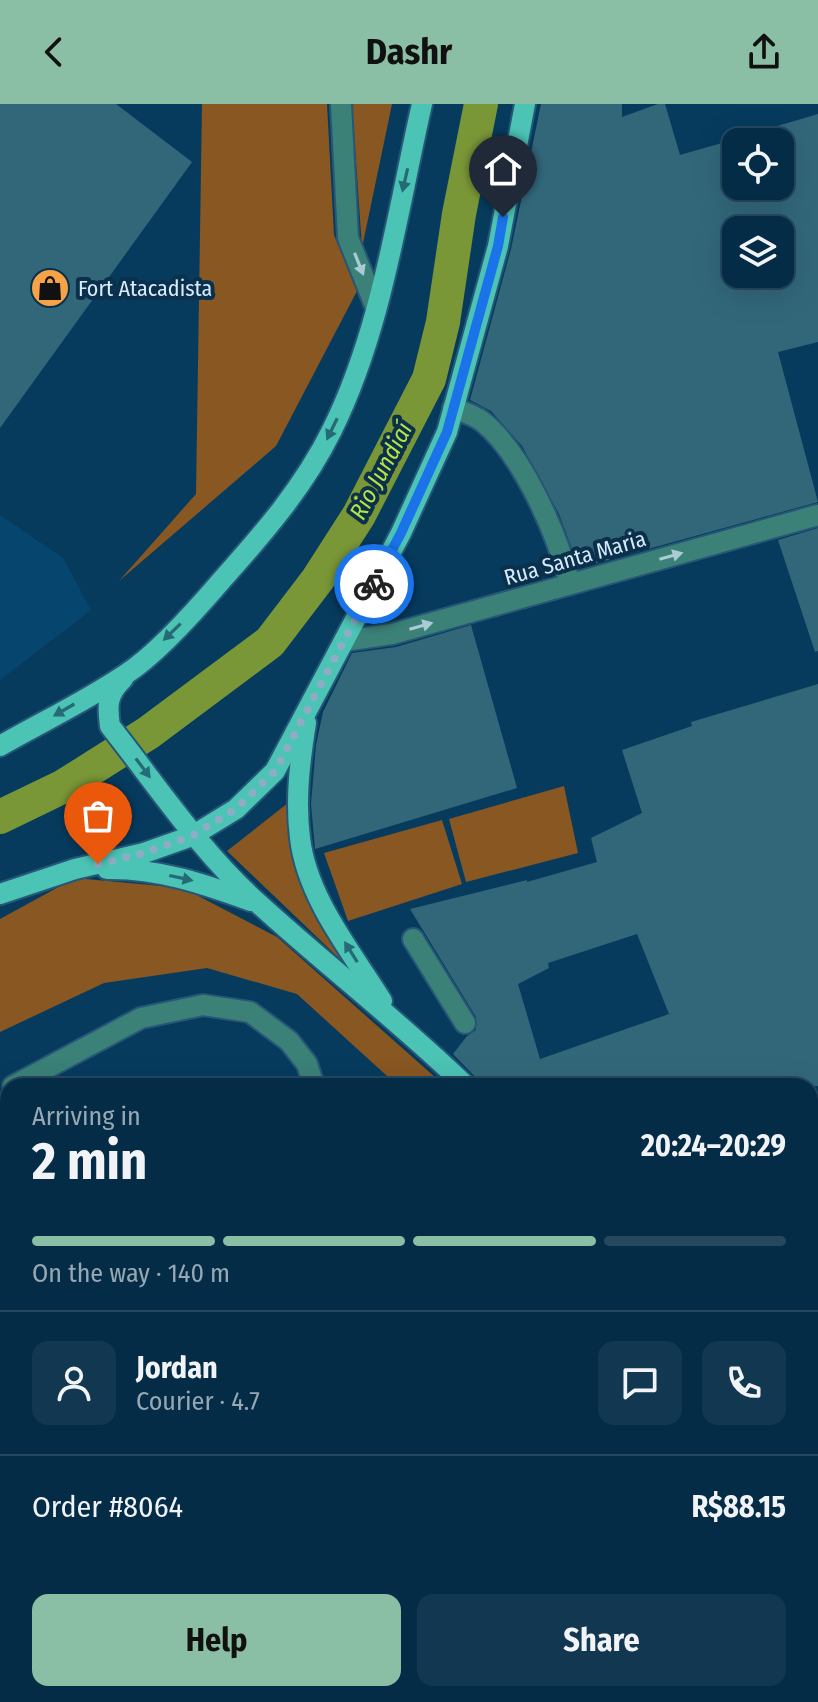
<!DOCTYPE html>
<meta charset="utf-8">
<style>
:root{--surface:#042c46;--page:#123851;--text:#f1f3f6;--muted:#97a7b3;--line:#25485f;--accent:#8abfa5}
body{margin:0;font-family:"Fira Sans Condensed",sans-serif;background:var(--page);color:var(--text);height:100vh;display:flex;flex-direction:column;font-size:30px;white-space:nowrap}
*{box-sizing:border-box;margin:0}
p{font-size:26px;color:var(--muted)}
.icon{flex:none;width:44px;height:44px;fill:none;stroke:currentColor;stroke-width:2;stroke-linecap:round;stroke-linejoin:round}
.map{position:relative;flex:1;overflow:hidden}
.panel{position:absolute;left:0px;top:974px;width:818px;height:624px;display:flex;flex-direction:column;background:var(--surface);border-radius:24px 24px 0 0;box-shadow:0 8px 32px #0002,0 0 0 2px var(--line)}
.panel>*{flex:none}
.tools{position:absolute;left:722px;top:24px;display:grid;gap:16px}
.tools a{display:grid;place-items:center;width:72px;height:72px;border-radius:16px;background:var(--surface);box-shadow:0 8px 32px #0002,0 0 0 2px var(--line);font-size:40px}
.pin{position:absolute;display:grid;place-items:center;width:68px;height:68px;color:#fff;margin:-82px -34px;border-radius:50% 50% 50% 0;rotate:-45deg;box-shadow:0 0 8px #0007}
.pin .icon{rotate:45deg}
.courier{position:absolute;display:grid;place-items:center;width:80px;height:80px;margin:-40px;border:6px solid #1a73e8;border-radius:50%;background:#fff;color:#222;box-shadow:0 2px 10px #0007}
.headline em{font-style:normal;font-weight:700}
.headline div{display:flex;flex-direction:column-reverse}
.headline{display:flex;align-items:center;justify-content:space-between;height:136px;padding:0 32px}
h1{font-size:52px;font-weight:700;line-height:60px}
.bar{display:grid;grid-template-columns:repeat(4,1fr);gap:12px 8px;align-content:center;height:96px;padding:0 32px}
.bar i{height:10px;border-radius:6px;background:var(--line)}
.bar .active{background:var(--accent)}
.bar p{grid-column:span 4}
.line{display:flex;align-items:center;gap:20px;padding:0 32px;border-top:2px solid var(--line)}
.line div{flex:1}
.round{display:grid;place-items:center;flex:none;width:84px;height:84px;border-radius:16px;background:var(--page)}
.cta{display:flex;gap:16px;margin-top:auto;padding:16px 32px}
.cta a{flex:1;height:92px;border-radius:16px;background:var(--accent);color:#111;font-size:32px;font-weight:700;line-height:92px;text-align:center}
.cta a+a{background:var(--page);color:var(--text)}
header{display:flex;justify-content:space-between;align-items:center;height:104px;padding:0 32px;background:var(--accent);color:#111;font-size:36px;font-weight:700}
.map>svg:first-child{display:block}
</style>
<header><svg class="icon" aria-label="back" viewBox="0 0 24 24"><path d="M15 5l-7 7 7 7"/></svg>Dashr<svg class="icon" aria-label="share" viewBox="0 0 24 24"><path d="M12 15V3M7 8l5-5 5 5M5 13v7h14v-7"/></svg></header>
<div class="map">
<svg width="818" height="1598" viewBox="0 0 818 1598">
<rect width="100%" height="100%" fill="#063b5e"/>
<path fill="#06456e" d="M0,411L63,454L91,506L0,576Z"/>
<g fill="#885722">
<path d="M202,0H327L334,131L357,187L276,342L119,477L196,390Z"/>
<path d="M352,0H392L362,144Z"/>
<path d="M564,682L578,749L466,778L449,715Z"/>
<path d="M288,699L297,762L343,858L227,747Z"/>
<path d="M442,716L462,780L348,817L324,749Z"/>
<path d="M75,774L183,784L277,833L445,982H398L297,890L207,864L104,879L0,928V815Z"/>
<path d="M810,1323L818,1328V1380L810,1366Z"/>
</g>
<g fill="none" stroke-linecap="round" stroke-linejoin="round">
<path stroke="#7a9737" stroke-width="34" d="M0,713L64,682L148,629L270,538L318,475L359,411L429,275L443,218L459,110L481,0"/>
</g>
<g fill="#32677a" fill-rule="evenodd">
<path d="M0,0H116L192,58L0,324Z"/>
<path d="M541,0H622V13L658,0H665L680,51L736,35V82H780V38H738L737,34L818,10V238L778,248L818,398L579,464L559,410L522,342L491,307L470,296L511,145ZM736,126H780V170H736Z"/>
<path d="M818,424V547L815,548L778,436Z"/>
<path d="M471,521L517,684L315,745L311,700L316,641L323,608L352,549L396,543Z"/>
<path d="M818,580V982H484L453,950L467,932L476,926V913L410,805L527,776V778L597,758L591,734L642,709L622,646L692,622L691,618ZM637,830L669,910L540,955L518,880L549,864L548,859Z"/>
</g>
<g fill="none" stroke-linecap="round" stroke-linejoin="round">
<g stroke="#275777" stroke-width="24">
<g id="minor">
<path d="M341,0L348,134L376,204"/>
<path d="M453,304C463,308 474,311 482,317C523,350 557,430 570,480"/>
<path d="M344,537L392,530L818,411"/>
<path d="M413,835L465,919"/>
<path d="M13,982L141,914L203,901L250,908L289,937L307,960L314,982"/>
<path d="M521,1590L524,1598"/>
<path d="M8,1598L11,1590"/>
</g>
</g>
<g stroke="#275777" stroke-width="24">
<g id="major">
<path d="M123,575C107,590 107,601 110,622C158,683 201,748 259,800C327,862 400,918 466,982"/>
<path d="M306,619C300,657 295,695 300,734C307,794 351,847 382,897"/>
<path d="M0,642C42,618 86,597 126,570C157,550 197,505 221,477C263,430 304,383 332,326C382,225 397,109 422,0"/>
<path d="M107,765C158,764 204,780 251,797"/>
<path d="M0,790L75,765L144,749L192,732L236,705L275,667L401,429L447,328L498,142L525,0"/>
<path d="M810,1301L818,1308"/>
<path d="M810,1430L818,1445"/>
</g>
</g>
<use href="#minor" stroke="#3b8178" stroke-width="20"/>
<use href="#major" stroke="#4bc3b5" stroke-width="20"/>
</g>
<defs><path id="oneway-solid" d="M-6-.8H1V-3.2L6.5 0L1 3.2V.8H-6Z" transform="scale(2)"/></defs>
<g fill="#256b75">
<use href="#oneway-solid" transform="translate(405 76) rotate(103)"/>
<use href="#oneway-solid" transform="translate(332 325) rotate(116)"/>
<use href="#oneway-solid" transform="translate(172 528) rotate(136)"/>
<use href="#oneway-solid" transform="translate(64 606) rotate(150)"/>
<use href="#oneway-solid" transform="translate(143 664) rotate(53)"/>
<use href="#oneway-solid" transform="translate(181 774) rotate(12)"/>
<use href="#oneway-solid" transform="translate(351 848) rotate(-122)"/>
</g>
<g fill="#a8cbd5">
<use href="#oneway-solid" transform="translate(359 160) rotate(68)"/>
<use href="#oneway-solid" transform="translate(671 452) rotate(-16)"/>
<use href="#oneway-solid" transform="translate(421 522) rotate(-16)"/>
</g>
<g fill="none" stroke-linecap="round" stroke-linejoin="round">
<path stroke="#8eadc5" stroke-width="8" stroke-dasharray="0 14.4" d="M98,760L144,749L192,732L236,705L275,667L374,480"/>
<path stroke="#1a73e8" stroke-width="10" d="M374,480L401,429L447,328L498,142L503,113"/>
</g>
<defs>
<g id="shop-disc" transform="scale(2)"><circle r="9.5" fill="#f6a247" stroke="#0b304b"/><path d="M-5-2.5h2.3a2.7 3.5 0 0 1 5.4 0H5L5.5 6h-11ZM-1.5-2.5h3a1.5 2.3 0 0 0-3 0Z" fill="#111"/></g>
</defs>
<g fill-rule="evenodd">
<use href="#shop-disc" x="50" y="184"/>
</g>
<g text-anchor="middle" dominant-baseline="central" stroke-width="8" stroke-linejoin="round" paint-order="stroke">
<g font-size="22" fill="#d7ebfd" stroke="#0b304b" text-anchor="start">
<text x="78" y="184">Fort Atacadista</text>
</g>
<g font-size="22" fill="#d7ebfd" stroke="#0b304b">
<text transform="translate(575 454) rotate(-16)">Rua Santa Maria</text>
</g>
<g font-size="24" font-style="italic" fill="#b6e543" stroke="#0b304b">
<text transform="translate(381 367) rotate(-62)">Rio Jundiaí</text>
</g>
</g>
</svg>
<div class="tools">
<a><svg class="icon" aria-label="locate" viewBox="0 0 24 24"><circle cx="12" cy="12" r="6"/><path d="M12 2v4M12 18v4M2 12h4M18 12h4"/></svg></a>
<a><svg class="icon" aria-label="layers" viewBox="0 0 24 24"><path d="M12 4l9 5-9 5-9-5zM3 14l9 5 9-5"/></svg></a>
</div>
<div class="pin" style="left:98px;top:760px;background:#ea580c"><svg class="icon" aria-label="bag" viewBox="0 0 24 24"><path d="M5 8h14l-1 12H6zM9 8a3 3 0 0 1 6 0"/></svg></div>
<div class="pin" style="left:503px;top:113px;background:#1f2937"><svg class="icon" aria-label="home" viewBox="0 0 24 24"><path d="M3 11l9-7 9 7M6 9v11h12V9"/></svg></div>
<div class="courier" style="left:374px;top:480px"><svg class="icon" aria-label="bike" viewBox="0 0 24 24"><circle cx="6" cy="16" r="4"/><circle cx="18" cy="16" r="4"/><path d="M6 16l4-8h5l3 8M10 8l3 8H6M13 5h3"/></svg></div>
<section class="panel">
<div class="headline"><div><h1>2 min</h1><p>Arriving in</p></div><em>20:24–20:29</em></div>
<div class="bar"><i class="active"></i><i class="active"></i><i class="active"></i><i></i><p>On the way · 140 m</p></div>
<div class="line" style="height:144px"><a class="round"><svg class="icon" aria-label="person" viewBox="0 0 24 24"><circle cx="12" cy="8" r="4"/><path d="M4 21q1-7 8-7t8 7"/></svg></a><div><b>Jordan</b><p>Courier · 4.7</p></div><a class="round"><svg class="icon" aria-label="chat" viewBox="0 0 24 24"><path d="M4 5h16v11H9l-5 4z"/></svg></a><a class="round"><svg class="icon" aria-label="phone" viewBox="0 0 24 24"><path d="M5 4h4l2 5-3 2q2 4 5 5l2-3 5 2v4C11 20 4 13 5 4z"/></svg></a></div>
<div class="line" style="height:104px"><div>Order #8064</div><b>R$88.15</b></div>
<div class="cta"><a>Help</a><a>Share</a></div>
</section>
</div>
